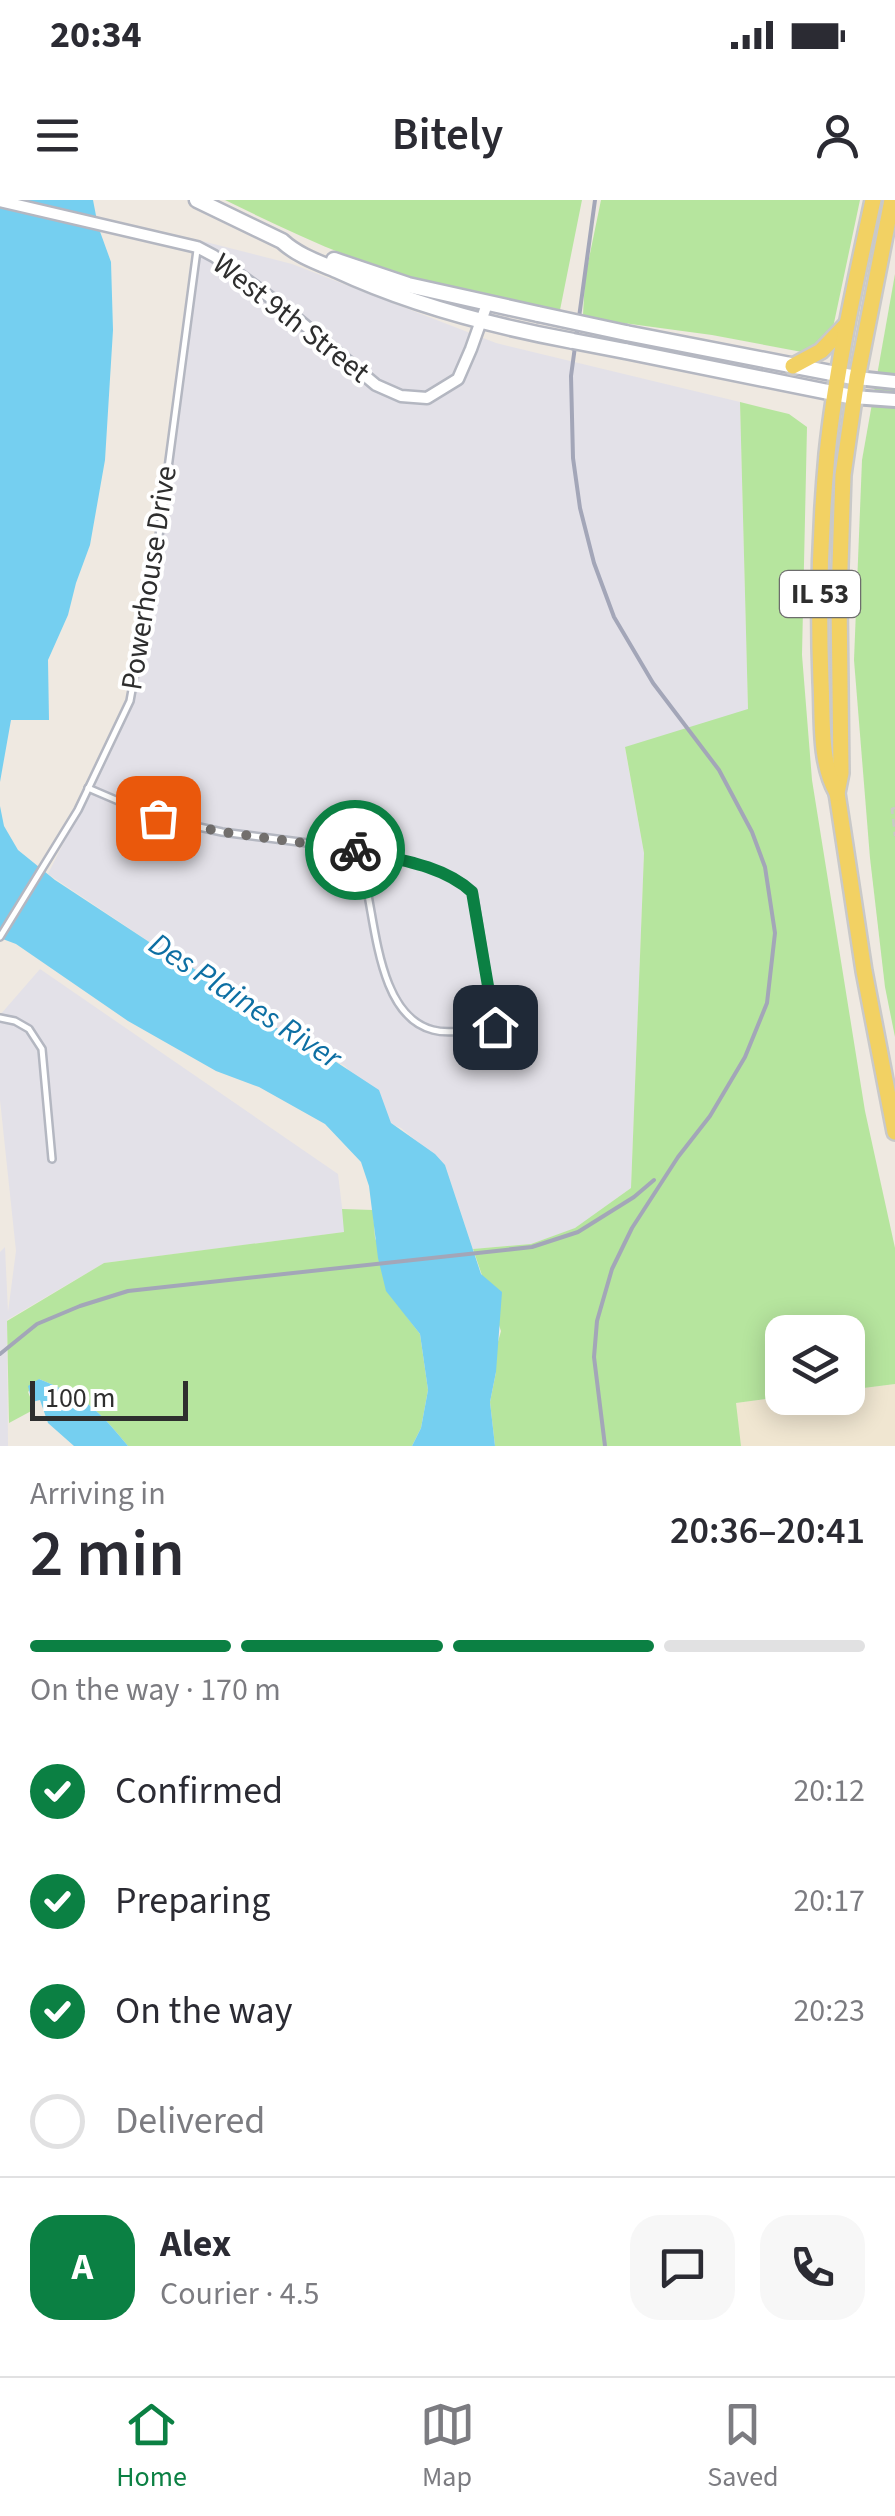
<!DOCTYPE html>
<meta charset="utf-8">
<style>
:root{--surface:#fff;--page:#f7f7f7;--text:#2b2b33;--muted:#7c7c81;--line:#e1e1e2;--accent:#0b8043}
body{margin:0;font-family:"Source Sans 3",sans-serif;background:var(--page);color:var(--text);height:100vh;display:flex;flex-direction:column;font-size:38px;white-space:nowrap}
*{box-sizing:border-box;margin:0}
p{font-size:32px;color:var(--muted)}
.icon{flex:none;width:55px;height:55px;fill:none;stroke:currentColor;stroke-width:2;stroke-linecap:round;stroke-linejoin:round}
.map{position:relative;height:1246px;overflow:hidden}
.sheet{display:flex;flex-direction:column;background:var(--surface);flex:1}
.sheet>*{flex:none}
.tools{position:absolute;left:765px;top:1115px;display:grid;gap:20px}
.tools a{display:grid;place-items:center;width:100px;height:100px;border-radius:20px;background:var(--surface);box-shadow:0 5px 25px #0003;font-size:50px}
.scale{position:absolute;left:30px;bottom:25px;width:158px;box-sizing:border-box;padding-left:10px;border:5px solid #2e2e2e;border-top:0;font-size:28px;line-height:35px;white-space:nowrap;color:#2e2e2e;-webkit-text-stroke:8px #fff;paint-order:stroke}
.pin{position:absolute;display:grid;place-items:center;width:85px;height:85px;color:#fff;margin:-42px;border-radius:20px;box-shadow:0 5px 15px #0006}
.courier{position:absolute;display:grid;place-items:center;width:100px;height:100px;margin:-50px;border:8px solid #0b8043;border-radius:50%;background:#fff;color:#222;box-shadow:0 2px 12px #0007}
.head em{font-style:normal;font-weight:600}
.head div{display:flex;flex-direction:column-reverse}
.head{display:flex;align-items:center;justify-content:space-between;height:170px;padding:0 30px}
h1{font-size:65px;font-weight:600;line-height:75px}
.bar{display:grid;grid-template-columns:repeat(4,1fr);gap:15px 10px;align-content:center;height:120px;padding:0 30px}
.bar i{height:12px;border-radius:8px;background:var(--line)}
.bar .active{background:var(--accent)}
.bar p{grid-column:span 4}
.line{display:flex;align-items:center;gap:25px;padding:0 30px;border-top:2px solid var(--line)}
.line div{flex:1}
.round{display:grid;place-items:center;flex:none;width:105px;height:105px;border-radius:30px;background:var(--page)}
ol{padding:0 30px;list-style:none}
li{display:flex;align-items:center;gap:30px;height:110px}
li p{margin-inline-start:auto}
li .icon{padding:10px;border-radius:50%;background:var(--accent);color:#fff;stroke-width:4}
li:last-child{color:var(--muted)}
li i{width:55px;height:55px;border:5px solid var(--line);border-radius:50%}
.status{display:flex;justify-content:space-between;align-items:center;height:70px;padding:0 50px;background:var(--surface);direction:ltr}
.status svg{height:28px;fill:currentColor}
header{display:flex;justify-content:space-between;align-items:center;height:130px;padding:0 30px;background:var(--surface);font-size:45px;font-weight:600}
.dock{display:flex;justify-content:space-around;align-items:center;height:140px;border-top:2px solid var(--line);background:var(--surface);font-size:28px;color:var(--muted)}
.dock a{display:grid;justify-items:center;gap:5px}
.dock .active{color:var(--accent)}
.map>svg:first-child{display:block}
</style>
<div class="status"><b>20:34</b><svg viewBox="0 0 49 12"><path d="M0 12V9h3v3zM5 12V6h3v6zM10 12V3h3v9zM15 12V0h3v12zM26 1h20v11H26zM47 4h2v5h-2z"/></svg></div>
<header><svg class="icon" aria-label="menu" viewBox="0 0 24 24"><path d="M4 6h16M4 12h16M4 18h16"/></svg>Bitely<svg class="icon" aria-label="person" viewBox="0 0 24 24"><circle cx="12" cy="8" r="4"/><path d="M4 21q1-7 8-7t8 7"/></svg></header>
<div class="map">
<svg width="895" height="1246" viewBox="0 0 895 1246">
<rect width="100%" height="100%" fill="#efe9e1"/>
<g fill="#e3e1e8">
<path d="M198,40L292,64L496,143L740,202L748,510L625,548L644,653L631,988L576,1028L531,1044L473,1049L445,965L401,928L391,924L386,912L345,866L327,856L316,842L274,827L240,801L228,787L172,757L48,674L134,501Z"/>
<path d="M40,769L338,974L345,1032L104,1063L7,1120L8,1246H0V1052L5,1047L8,1112L16,1051L0,900V815Z"/>
</g>
<path fill="#f0e6d1" d="M895,1184V1246H741L735,1203L782,1197L848,1198V1190Z"/>
<g fill="#b6e59e">
<path d="M225,0H582L560,110C517,101 474,94 432,83C360,65 292,33 225,0Z"/>
<path d="M601,0H860L834,123C826,143 824,147 802,152L712,135L601,120L583,115L585,78Z"/>
<path d="M895,74V837L885,787L870,658L854,460L862,260Z"/>
<path d="M740,202L789,214L807,227L802,455L812,580L865,911L895,1048V1184L848,1190V1132H782V1197L736,1203L741,1246H495L490,1202L496,1172V1149L501,1131L473,1049L531,1044L575,1028L631,988L644,653L625,547L748,509Z"/>
<path d="M342,1009L373,1010L375,1038L407,1117L420,1134L428,1190L421,1228L412,1246H128C96,1207 86,1198 39,1179L28,1192L35,1209L9,1223L7,1121L104,1063L344,1032Z"/>
</g>
<g fill="#75cff0">
<path d="M0,0H93L98,26L111,62L113,130L105,260L90,345L76,383L68,415L48,460L49,520H11L0,582Z"/>
<path d="M0,606L4,626L18,650L55,680L172,757L228,787L240,801L274,827L316,842L327,856L379,890L391,923L435,954L445,965L481,1074L502,1092L496,1172L490,1202L495,1246H412L421,1228L428,1190L420,1134L386,1091L378,1058L369,986L361,962L325,924L259,887L216,871L128,821L16,744L0,738Z"/>
<path d="M39,1179C86,1198 96,1207 128,1246H74L48,1223L40,1200L32,1202L28,1186Z"/>
</g>
<g fill="none" stroke-linecap="round" stroke-linejoin="round">
<g stroke="#b4b7c1" stroke-width="10">
<g id="service">
<path d="M88,588L158,618L222,632L346,648C352,653 359,658 361,665C376,710 374,815 433,830C451,835 476,828 495,827L473,691C440,663 388,658 346,648"/>
<path d="M0,737L78,610L130,501L157,351L197,50"/>
<path d="M0,818L15,821L29,829L42,849L52,959"/>
</g>
</g>
<g stroke="#b4b7c1" stroke-width="15">
<path id="minor" d="M0,1L197,47L214,56L283,107L376,185L401,196L427,198L458,179L471,149L487,104"/>
</g>
<g stroke="#b4b7c1" stroke-width="18">
<g id="tertiary">
<path d="M857,178L895,182"/>
<path d="M853,197L895,200"/>
</g>
</g>
<g stroke="#b4b7c1" stroke-width="19">
<g id="secondary">
<path d="M197,0L282,41C297,55 317,62 336,70C411,105 492,126 573,141"/>
<path d="M334,60L408,85L538,114"/>
<path d="M626,133L857,178"/>
<path d="M625,151L853,197"/>
</g>
</g>
<g stroke="#c9c9c9" stroke-width="20">
<g id="primary">
<path d="M892,0L857,178L843,275L839,397L841,573L837,593L864,771L895,932"/>
<path d="M793,166L821,151L847,124"/>
<path d="M837,593C819,562 823,517 821,482C818,406 820,330 827,254C836,169 855,84 873,0"/>
</g>
</g>
<path stroke="#c9c9c9" stroke-width="2.5" stroke-dasharray="8 5" stroke-linecap="butt" d="M895,608L892,609L895,636"/>
<use href="#service" stroke="#fff" stroke-width="5"/>
<use href="#minor" stroke="#fff" stroke-width="10"/>
<use href="#tertiary" stroke="#fff" stroke-width="12"/>
<use href="#secondary" stroke="#fff" stroke-width="14"/>
<use href="#primary" stroke="#f2d163" stroke-width="15"/>
<g stroke="#a3a6b8" stroke-width="4">
<path d="M595,0L571,176L573,258L580,308L594,363L614,417L653,483L719,570L752,632L765,667L775,733L767,803L745,857L710,916L678,957L632,1028L612,1069L597,1121L594,1157L605,1246"/>
<path d="M0,1154L37,1124L80,1106L128,1091L532,1047L578,1032L634,997L654,980"/>
</g>
<g stroke="#b4b7c1" stroke-width="19" stroke-linecap="butt">
<g id="secondary-bridge">
<path d="M538,114L626,133"/>
<path d="M573,141L625,151"/>
</g>
</g>
<use href="#secondary-bridge" stroke="#fff" stroke-width="14"/>
</g>
<g fill="none" stroke-linecap="round" stroke-linejoin="round">
<path stroke="#726f6d" stroke-width="10" stroke-dasharray="0 18" d="M158,618L222,632L355,650"/>
<path stroke="#0b8043" stroke-width="12" d="M355,650C394,659 442,664 472,692L495,827"/>
</g>
<g text-anchor="middle" dominant-baseline="central" stroke-width="8" stroke-linejoin="round" paint-order="stroke">
<rect fill="#fff" stroke="#6d6d6d" stroke-width="2.5" x="780" y="371" width="80" height="46" rx="8"/>
<g font-size="28" font-weight="bold" fill="#2e2e2e">
<text x="820" y="394">IL 53</text>
</g>
<g font-size="30" fill="#2e2e2e" stroke="#fff">
<text transform="translate(291 118) rotate(38)">West 9th Street</text>
<text transform="translate(149 378) rotate(-81)">Powerhouse Drive</text>
</g>
<g font-size="32" font-style="italic" fill="#0d6fa3" stroke="#fff">
<text transform="translate(245 801) rotate(33)">Des Plaines River</text>
</g>
</g>
</svg>
<div class="tools">
<a><svg class="icon" aria-label="layers" viewBox="0 0 24 24"><path d="M12 4l9 5-9 5-9-5zM3 14l9 5 9-5"/></svg></a>
</div>
<div class="scale">100 m</div>
<div class="pin" style="left:158px;top:618px;background:#ea580c"><svg class="icon" aria-label="bag" viewBox="0 0 24 24"><path d="M5 8h14l-1 12H6zM9 8a3 3 0 0 1 6 0"/></svg></div>
<div class="pin" style="left:495px;top:827px;background:#1f2937"><svg class="icon" aria-label="home" viewBox="0 0 24 24"><path d="M3 11l9-7 9 7M6 9v11h12V9"/></svg></div>
<div class="courier" style="left:355px;top:650px"><svg class="icon" aria-label="bike" viewBox="0 0 24 24"><circle cx="6" cy="16" r="4"/><circle cx="18" cy="16" r="4"/><path d="M6 16l4-8h5l3 8M10 8l3 8H6M13 5h3"/></svg></div>
</div>
<section class="sheet">
<div class="head"><div><h1>2 min</h1><p>Arriving in</p></div><em>20:36–20:41</em></div>
<div class="bar"><i class="active"></i><i class="active"></i><i class="active"></i><i></i><p>On the way · 170 m</p></div>
<ol>
<li><svg class="icon" aria-label="check" viewBox="0 0 24 24"><path d="M5 12l5 5 9-10"/></svg>Confirmed<p>20:12</p></li>
<li><svg class="icon" aria-label="check" viewBox="0 0 24 24"><path d="M5 12l5 5 9-10"/></svg>Preparing<p>20:17</p></li>
<li><svg class="icon" aria-label="check" viewBox="0 0 24 24"><path d="M5 12l5 5 9-10"/></svg>On the way<p>20:23</p></li>
<li><i></i>Delivered</li>
</ol>
<div class="line" style="height:180px"><b class="round" style="background:var(--accent);color:#fff">A</b><div><b>Alex</b><p>Courier · 4.5</p></div><a class="round"><svg class="icon" aria-label="chat" viewBox="0 0 24 24"><path d="M4 5h16v11H9l-5 4z"/></svg></a><a class="round"><svg class="icon" aria-label="phone" viewBox="0 0 24 24"><path d="M5 4h4l2 5-3 2q2 4 5 5l2-3 5 2v4C11 20 4 13 5 4z"/></svg></a></div>
</section>
<nav class="dock">
<a class="active"><svg class="icon" aria-label="home" viewBox="0 0 24 24"><path d="M3 11l9-7 9 7M6 9v11h12V9"/></svg>Home</a>
<a><svg class="icon" aria-label="map" viewBox="0 0 24 24"><path d="M3 6l6-2 6 2 6-2v14l-6 2-6-2-6 2zM9 4v14M15 6v14"/></svg>Map</a>
<a><svg class="icon" aria-label="saved" viewBox="0 0 24 24"><path d="M7 4h10v16l-5-4-5 4z"/></svg>Saved</a>
</nav>
